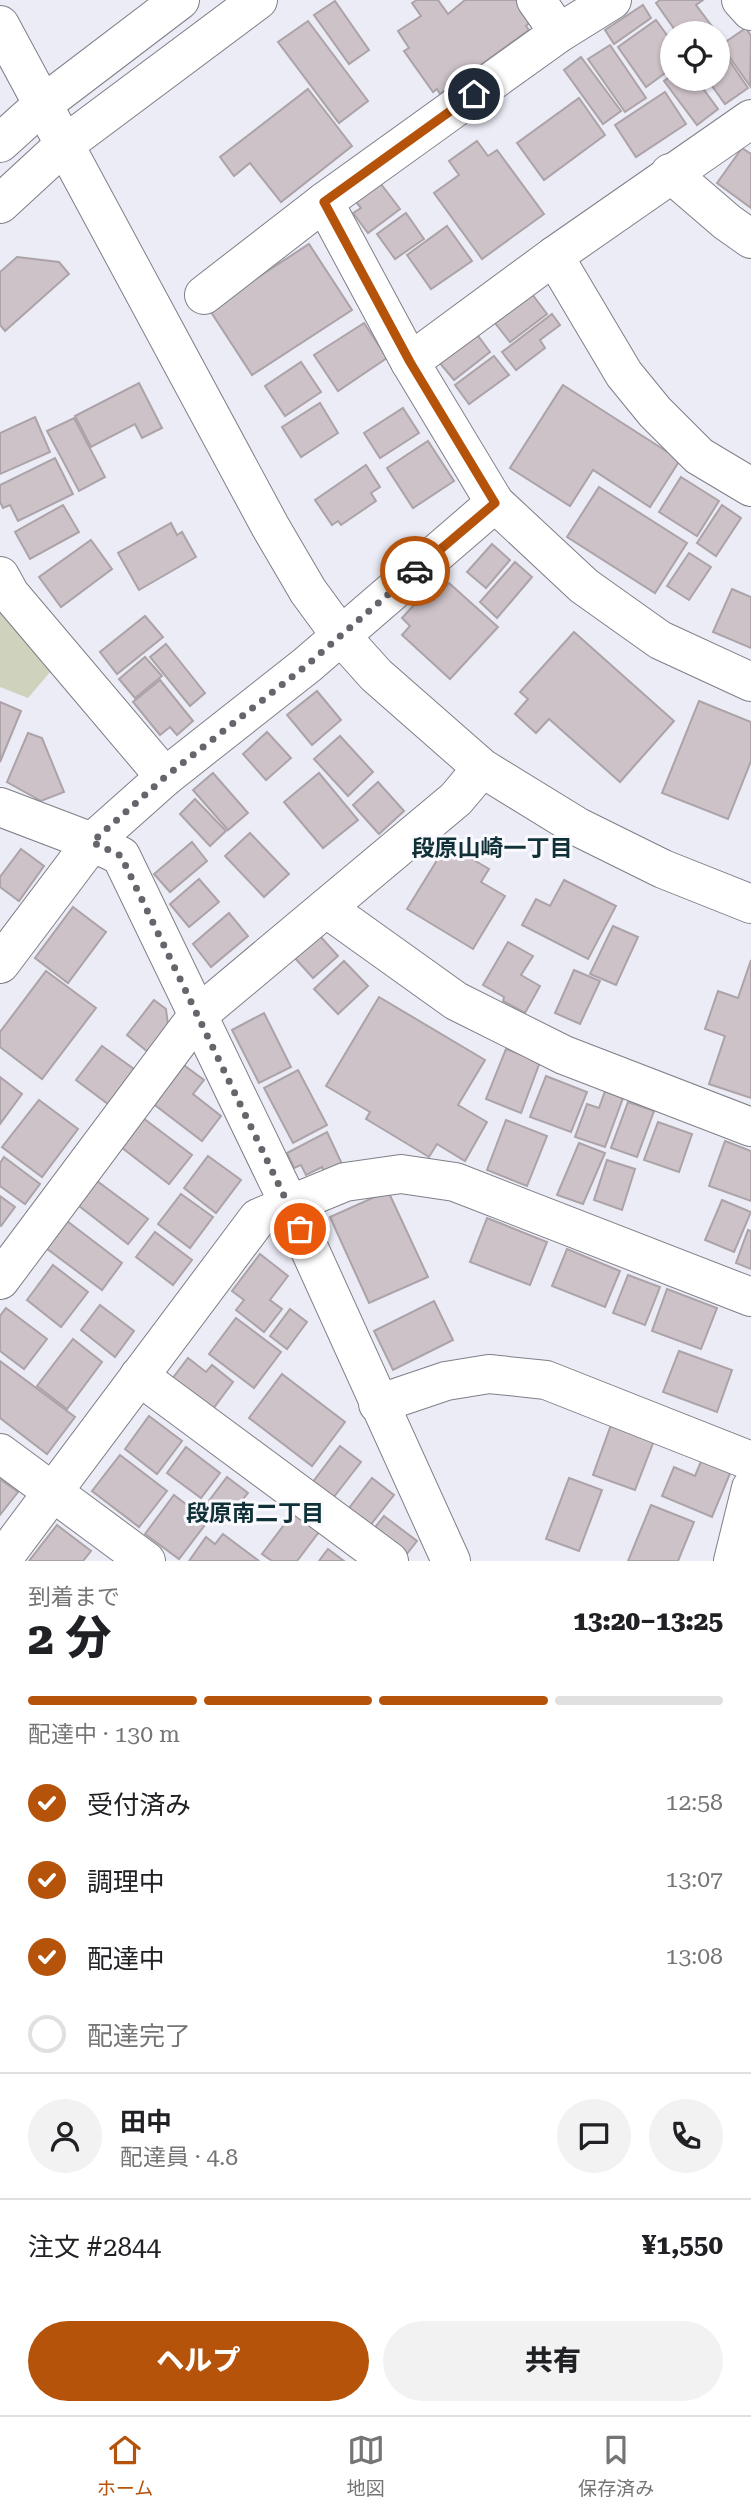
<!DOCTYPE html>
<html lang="ja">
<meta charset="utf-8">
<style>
:root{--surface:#fff;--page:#f2f2f2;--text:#202124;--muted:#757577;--line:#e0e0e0;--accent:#b45309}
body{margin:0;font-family:"Roboto Serif","Noto Sans JP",serif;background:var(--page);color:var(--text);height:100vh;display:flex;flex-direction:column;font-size:26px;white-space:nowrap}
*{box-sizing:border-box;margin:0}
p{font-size:23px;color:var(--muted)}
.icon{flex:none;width:38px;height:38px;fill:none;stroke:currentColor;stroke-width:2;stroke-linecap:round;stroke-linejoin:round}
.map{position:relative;height:1561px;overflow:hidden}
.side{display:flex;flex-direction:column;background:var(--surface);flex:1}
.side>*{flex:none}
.buttons{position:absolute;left:660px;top:21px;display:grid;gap:14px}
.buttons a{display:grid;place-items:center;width:70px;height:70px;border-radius:50%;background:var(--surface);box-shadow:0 2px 5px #0004;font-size:35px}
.pin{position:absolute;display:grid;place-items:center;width:60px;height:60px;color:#fff;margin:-30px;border:4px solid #fff;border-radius:50%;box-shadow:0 2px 7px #0007}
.courier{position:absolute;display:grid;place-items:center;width:70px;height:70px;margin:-35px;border:5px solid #b45309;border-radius:50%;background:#fff;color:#222;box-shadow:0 2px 9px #0007}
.summary em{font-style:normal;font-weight:800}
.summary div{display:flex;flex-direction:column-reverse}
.summary{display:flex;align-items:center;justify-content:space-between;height:119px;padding:0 28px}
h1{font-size:46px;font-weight:800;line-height:52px}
.bar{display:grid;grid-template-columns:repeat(4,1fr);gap:10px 7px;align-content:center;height:84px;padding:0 28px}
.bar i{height:9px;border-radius:5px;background:var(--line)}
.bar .active{background:var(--accent)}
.bar p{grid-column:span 4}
.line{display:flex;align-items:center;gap:18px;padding:0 28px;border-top:2px solid var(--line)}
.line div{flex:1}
.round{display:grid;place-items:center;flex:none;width:74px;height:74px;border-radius:37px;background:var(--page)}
ol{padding:0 28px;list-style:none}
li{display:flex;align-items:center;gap:21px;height:77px}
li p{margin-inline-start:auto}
li .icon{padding:7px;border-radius:50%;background:var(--accent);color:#fff;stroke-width:4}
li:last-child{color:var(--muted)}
li i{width:38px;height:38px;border:4px solid var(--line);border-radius:50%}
.button{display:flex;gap:14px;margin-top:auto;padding:14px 28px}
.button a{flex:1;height:80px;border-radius:42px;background:var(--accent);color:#fff;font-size:28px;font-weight:800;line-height:80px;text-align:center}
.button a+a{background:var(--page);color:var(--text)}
.menu{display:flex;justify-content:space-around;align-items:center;height:98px;border-top:2px solid var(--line);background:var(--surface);font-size:19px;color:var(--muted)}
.menu a{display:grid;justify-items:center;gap:4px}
.menu .active{color:var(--accent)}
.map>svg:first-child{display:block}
</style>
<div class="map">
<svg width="751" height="1561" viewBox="0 0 751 1561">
<rect width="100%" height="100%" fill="#ebecf6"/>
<path fill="#cfd3bd" d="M0,610L51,671L28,698L0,687Z"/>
<g fill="#ccc2c8" stroke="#aca3a8" stroke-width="2">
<path d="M417,0H438L448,14L465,0H516L531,21L526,26L529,30L440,94L437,89L433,92L404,51L409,48L398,31L421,16L412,3Z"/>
<path d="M660,0H703L696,5L714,29L708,33H677L656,3Z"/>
<path d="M335,1L369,50L349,64L314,15Z"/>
<path d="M643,5L651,18L614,44L605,30Z"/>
<path d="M656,20L672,42V54L668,57L672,63V68L646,87L618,47Z"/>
<path d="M308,21L368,101L339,123L278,42Z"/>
<path d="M746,28L751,36L750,86L721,45Z"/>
<path d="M718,44L748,88L725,104L707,79H718Z"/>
<path d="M610,45L646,98L625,112L588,59Z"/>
<path d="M581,57L621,111L603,124L564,70Z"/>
<path d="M672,75V79H696L718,109L697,125L664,81Z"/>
<path d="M308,89L352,146L281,202L250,163L234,176L220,157Z"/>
<path d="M665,92L686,124L636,157L615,125Z"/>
<path d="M579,98L605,135L544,180L517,143Z"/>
<path d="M477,141L488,156L497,150L544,214L482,259L434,193L459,175L449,161Z"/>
<path d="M742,148L751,154V208L717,183Z"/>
<path d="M381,184L400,209L368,233L353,213L361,208L356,202Z"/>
<path d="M406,213L424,239L395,259L377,234Z"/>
<path d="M447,226L472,261L431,289L407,255Z"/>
<path d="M309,244L352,310L252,375L209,309Z"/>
<path d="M17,257L59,262L69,274L5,331L0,325V272Z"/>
<path d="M532,294L547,314L510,342L495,323Z"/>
<path d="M552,314L560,325L540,340L545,348L516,370L502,352Z"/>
<path d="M364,323L387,358L338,391L314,355Z"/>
<path d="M476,333L490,352L454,380L439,362Z"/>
<path d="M494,356L509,375L469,404L455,385Z"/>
<path d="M301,362L321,392L285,416L265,386Z"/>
<path d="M139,383L162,428L142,438L135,424L91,447L75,416Z"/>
<path d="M563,385L680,460L650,507L593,470L570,506L510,468Z"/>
<path d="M320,403L338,433L301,457L282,427Z"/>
<path d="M403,408L419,433L380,458L364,433Z"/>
<path d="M35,417L50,452L0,474V433Z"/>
<path d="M74,418L105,477L79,491L47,431Z"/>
<path d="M428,441L454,481L413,508L387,468Z"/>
<path d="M55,458L73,494L18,521L10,505L3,508L0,502V485Z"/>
<path d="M366,465L380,487L371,493L376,501L341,525L338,521L332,525L315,500Z"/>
<path d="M681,477L719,501L697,536L659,512Z"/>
<path d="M599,487L687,543L655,593L567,537Z"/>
<path d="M63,505L79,532L30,559L15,532Z"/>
<path d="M722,505L741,518L716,556L697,543Z"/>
<path d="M171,523L177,535L182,532L196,557L139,590L118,553Z"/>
<path d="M91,540L112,569L61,607L39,577Z"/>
<path d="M492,544L510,560L486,588L467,572Z"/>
<path d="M689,553L711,567L689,600L667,586Z"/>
<path d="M515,562L532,577L497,618L480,602Z"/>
<path d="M449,583L498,627L450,679L402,635L410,626L402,618L425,593L433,600Z"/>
<path d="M732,589L751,597V648L713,632Z"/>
<path d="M145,616L163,637L117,674L100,652Z"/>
<path d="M574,632L674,721L620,782L549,719L536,733L515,714L528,699L520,692Z"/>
<path d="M166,644L205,693L190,706L150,657Z"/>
<path d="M145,657L162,676L135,698L119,679Z"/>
<path d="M160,680L193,721L177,735L170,727L160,735L133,702Z"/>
<path d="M317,691L341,720L312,745L287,715Z"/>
<path d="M699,701L751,722V761L728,819L662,793Z"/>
<path d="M0,702L21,711L0,762Z"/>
<path d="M267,732L291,758L266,780L243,754Z"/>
<path d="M28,733L42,738L64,792L41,801L7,782Z"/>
<path d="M340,736L373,772L348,796L314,759Z"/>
<path d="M213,773L248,813L228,830L193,790Z"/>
<path d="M319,773L358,820L323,848L284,802Z"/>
<path d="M378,782L404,811L379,834L353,805Z"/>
<path d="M195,799L226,831L210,846L180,814Z"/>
<path d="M250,833L289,874L264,897L225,856Z"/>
<path d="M192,842L207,861L170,892L154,874Z"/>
<path d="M447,844L489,869L481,882L505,896L473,949L407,909Z"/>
<path d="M21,849L44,866L19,901L0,887V877Z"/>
<path d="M199,879L219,902L189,927L170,904Z"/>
<path d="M564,880L616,906L588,959L522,925L536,899L550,906Z"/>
<path d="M73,907L106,932L68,983L35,958Z"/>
<path d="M229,913L248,936L211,967L193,944Z"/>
<path d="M613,926L638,937L616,985L590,974Z"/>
<path d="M319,935L338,956L313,978L294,957Z"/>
<path d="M508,942L533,956L521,975L540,986L525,1013L503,1001L504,997L483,985Z"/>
<path d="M751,960V1098L709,1084L725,1036L705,1029L718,991L738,998Z"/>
<path d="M344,961L368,986L338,1014L314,989Z"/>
<path d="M574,970L600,981L580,1024L555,1013Z"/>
<path d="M46,971L96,1008L42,1079L0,1047V1032Z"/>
<path d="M379,997L485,1060L458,1105L487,1122L465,1161L437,1144L429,1157L366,1119L370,1112L326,1086Z"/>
<path d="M154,1000L166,1009L168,1025L148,1052L127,1035Z"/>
<path d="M264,1013L291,1067L259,1083L232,1030Z"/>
<path d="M102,1046L134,1069L108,1104L76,1080Z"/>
<path d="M506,1049L540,1062L521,1113L486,1099Z"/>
<path d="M177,1060L204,1080L193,1094L221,1116L202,1141L147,1099Z"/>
<path d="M298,1070L327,1125L293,1143L264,1088Z"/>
<path d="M546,1076L587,1092L571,1132L530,1117Z"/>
<path d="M0,1077L22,1094L0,1124Z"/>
<path d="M605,1091L623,1098L605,1147L575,1137L587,1104L599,1108Z"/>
<path d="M39,1100L78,1129L42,1177L2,1147Z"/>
<path d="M628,1102L654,1111L637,1157L611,1148Z"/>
<path d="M143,1118L192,1155L169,1184L121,1147Z"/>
<path d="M506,1120L547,1136L527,1186L487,1170Z"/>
<path d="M658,1122L692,1134L679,1172L644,1160Z"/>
<path d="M327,1132L342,1164L324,1172L322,1167L306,1175L301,1165L294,1168L287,1153Z"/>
<path d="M725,1141L751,1151V1201L709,1186Z"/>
<path d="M579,1143L605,1153L583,1204L557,1195Z"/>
<path d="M208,1156L241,1180L216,1213L184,1188Z"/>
<path d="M4,1157L40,1184L25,1204L0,1186V1163Z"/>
<path d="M607,1160L635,1169L622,1210L594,1200Z"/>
<path d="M93,1178L148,1219L128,1244L74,1202Z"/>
<path d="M388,1191L428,1277L369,1303L330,1217Z"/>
<path d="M181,1194L213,1217L190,1248L158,1224Z"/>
<path d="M0,1196L15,1207L1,1226L0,1225Z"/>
<path d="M722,1200L751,1212L734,1252L705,1240Z"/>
<path d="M487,1218L547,1242L530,1285L470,1262Z"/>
<path d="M67,1221L122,1263L102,1290L46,1248Z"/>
<path d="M748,1230L751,1231V1269L736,1263Z"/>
<path d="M155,1232L192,1260L173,1285L136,1257Z"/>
<path d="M567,1249L620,1271L605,1307L552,1286Z"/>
<path d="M260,1254L288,1276L270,1300L282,1309L264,1332L236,1310L244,1300L232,1291Z"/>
<path d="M53,1265L88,1292L61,1327L27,1300Z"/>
<path d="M628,1275L660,1287L645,1325L613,1313Z"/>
<path d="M667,1289L717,1308L701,1349L652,1331Z"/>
<path d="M434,1301L453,1340L393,1370L374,1331Z"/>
<path d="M100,1305L134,1331L115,1357L81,1330Z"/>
<path d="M6,1308L47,1339L24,1369L0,1351V1316Z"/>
<path d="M290,1309L307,1322L287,1349L270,1336Z"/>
<path d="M236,1318L281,1352L254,1388L209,1354Z"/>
<path d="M73,1339L102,1362L67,1409L37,1386Z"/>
<path d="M679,1351L732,1370L717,1412L663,1392Z"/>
<path d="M188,1358L206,1372L212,1365L233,1382L210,1413L169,1383Z"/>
<path d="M0,1361L75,1417L47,1454L0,1418Z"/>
<path d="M282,1374L345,1422L312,1466L249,1418Z"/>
<path d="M149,1416L182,1441L157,1474L125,1449Z"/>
<path d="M612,1422L655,1438L635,1490L593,1475Z"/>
<path d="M340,1446L361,1462L330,1502L309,1487Z"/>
<path d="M186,1447L220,1473L201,1498L167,1473Z"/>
<path d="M120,1455L167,1491L139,1527L92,1491Z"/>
<path d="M702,1459L731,1471L712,1517L662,1496L674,1467L695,1476Z"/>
<path d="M227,1477L248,1493L226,1521L205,1506Z"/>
<path d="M372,1478L394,1495L365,1532L343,1516Z"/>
<path d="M569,1478L602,1490L579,1551L546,1539Z"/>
<path d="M0,1479L18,1492L0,1515Z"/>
<path d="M174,1495L208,1521L179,1559L145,1534Z"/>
<path d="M651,1505L694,1522L678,1561H628Z"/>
<path d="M293,1513L319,1532L297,1561H272L262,1554Z"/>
<path d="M384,1516L417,1541L402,1560L369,1535Z"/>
<path d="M57,1525L91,1551L83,1561H29Z"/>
<path d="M223,1534L259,1561H189L206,1537L215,1544Z"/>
<path d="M328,1549L344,1561H319Z"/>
</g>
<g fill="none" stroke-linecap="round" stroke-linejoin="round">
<g stroke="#7f7f88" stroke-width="40">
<g id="minor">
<path d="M536,0L559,33"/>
<path d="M741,0L751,11"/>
<path d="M670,173L727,222L751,239"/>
<path d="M324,202L410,362L495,503L584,586L660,640L751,682"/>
<path d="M554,256L624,374L655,412L699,456L751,487"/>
<path d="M204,295L324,202L559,33L612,0"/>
<path d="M410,362L554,256L751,119"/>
<path d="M0,576L10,594L165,777"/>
<path d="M0,807L92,842L121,856L289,1204L451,1561"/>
<path d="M92,842L165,777L307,665L495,503"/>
<path d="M326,908L456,1001L564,1055L751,1127"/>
<path d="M0,1280L198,1015L456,799L482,768"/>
<path d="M139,1376L389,1561"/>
<path d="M378,1404L446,1381L489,1374L546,1380L751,1461"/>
<path d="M0,1453L146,1561"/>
<path d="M1,1561L258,1218L345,1182L401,1174L455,1182L751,1297"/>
<path d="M733,1561L751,1488"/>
</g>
</g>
<g stroke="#7f7f88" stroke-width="40">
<g id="tertiary">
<path d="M0,25L270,526L308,591L341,636L376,675L482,768L578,827L663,869L751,904"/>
<path d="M0,143L42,105L180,0"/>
<path d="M0,204L64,145L258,0"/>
<path d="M0,964L92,842"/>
</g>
</g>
<use href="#minor" stroke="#fff" stroke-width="38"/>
<use href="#tertiary" stroke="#fff" stroke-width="38"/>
</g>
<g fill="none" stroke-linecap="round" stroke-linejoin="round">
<path stroke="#65666c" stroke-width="7" stroke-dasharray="0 12.6" d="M300,1229L121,856L92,842L165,777L307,665L415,571"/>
<path stroke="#b45309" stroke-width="9" d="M415,571L495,503L410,362L324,202L474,94"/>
</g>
<g text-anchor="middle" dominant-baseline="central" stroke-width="6" stroke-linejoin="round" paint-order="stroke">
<g font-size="23" font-weight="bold" fill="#103138" stroke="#fafafe">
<text x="492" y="848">段原山崎一丁目</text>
<text x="255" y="1513">段原南二丁目</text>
</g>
</g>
</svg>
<div class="buttons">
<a><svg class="icon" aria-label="locate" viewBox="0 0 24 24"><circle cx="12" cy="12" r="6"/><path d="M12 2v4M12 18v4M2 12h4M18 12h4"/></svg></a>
</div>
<div class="pin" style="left:300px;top:1229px;background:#ea580c"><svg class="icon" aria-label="bag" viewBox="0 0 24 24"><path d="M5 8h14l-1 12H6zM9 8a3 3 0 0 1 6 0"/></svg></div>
<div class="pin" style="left:474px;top:94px;background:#1f2937"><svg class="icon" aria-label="home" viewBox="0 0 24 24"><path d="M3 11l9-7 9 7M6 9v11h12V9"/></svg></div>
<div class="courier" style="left:415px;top:571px"><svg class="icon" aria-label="car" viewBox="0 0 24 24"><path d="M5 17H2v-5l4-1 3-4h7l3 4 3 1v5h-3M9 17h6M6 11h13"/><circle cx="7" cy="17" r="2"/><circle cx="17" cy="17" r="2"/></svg></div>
</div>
<section class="side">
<div class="summary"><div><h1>2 分</h1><p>到着まで</p></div><em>13:20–13:25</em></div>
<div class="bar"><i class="active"></i><i class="active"></i><i class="active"></i><i></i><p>配達中 · 130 m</p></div>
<ol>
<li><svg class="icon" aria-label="check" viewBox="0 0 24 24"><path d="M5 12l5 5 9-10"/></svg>受付済み<p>12:58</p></li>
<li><svg class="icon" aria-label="check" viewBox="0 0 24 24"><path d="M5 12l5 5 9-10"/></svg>調理中<p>13:07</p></li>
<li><svg class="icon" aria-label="check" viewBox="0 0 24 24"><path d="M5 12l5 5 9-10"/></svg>配達中<p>13:08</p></li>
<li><i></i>配達完了</li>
</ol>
<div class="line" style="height:126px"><a class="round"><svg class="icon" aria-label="person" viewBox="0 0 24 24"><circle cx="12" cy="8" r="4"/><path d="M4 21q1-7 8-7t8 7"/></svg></a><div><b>田中</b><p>配達員 · 4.8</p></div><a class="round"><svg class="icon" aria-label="chat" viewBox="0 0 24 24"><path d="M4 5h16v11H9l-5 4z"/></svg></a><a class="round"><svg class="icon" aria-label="phone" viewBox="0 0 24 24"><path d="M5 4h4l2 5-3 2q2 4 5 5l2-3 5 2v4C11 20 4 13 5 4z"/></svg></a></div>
<div class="line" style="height:91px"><div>注文 #2844</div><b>¥1,550</b></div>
<div class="button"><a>ヘルプ</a><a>共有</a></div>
</section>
<nav class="menu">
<a class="active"><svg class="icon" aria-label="home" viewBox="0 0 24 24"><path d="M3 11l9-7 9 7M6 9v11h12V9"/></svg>ホーム</a>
<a><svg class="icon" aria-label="map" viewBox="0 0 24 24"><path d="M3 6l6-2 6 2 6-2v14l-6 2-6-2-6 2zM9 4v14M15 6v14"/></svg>地図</a>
<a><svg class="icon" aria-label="saved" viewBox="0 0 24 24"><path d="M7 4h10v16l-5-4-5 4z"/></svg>保存済み</a>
</nav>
